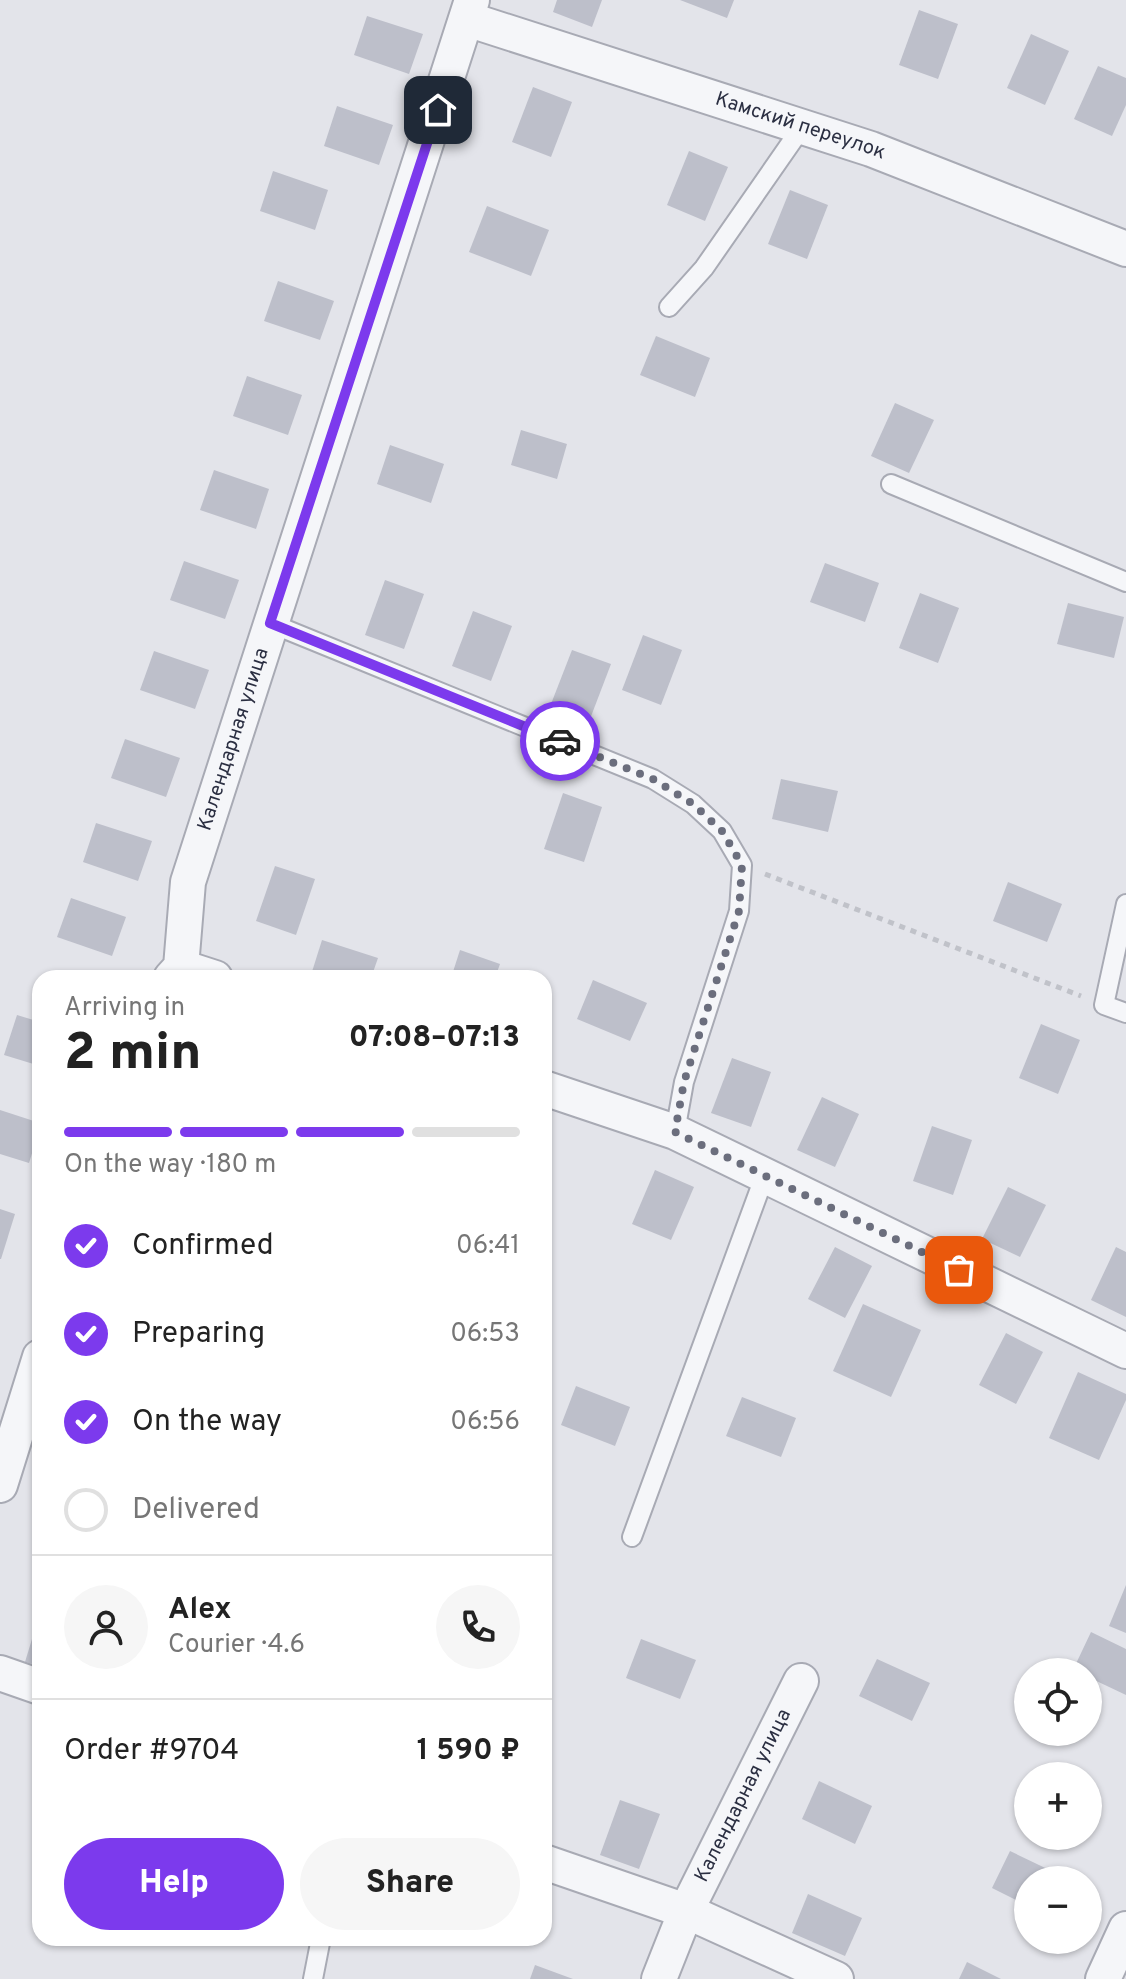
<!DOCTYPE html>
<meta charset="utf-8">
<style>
:root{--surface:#fff;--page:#f6f6f6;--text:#222;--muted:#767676;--line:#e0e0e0;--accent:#7c3aed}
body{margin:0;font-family:Overpass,sans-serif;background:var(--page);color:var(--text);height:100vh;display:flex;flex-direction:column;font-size:30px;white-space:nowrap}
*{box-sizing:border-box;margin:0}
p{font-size:26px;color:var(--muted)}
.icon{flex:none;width:44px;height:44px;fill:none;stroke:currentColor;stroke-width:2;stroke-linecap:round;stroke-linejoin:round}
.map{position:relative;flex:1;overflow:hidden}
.panel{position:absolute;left:32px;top:970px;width:520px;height:976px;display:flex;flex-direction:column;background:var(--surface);border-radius:24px;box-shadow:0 2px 6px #0004}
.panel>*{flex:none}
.tools{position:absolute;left:1014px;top:1658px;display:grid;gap:16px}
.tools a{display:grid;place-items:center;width:88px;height:88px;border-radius:50%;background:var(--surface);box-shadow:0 2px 6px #0004;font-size:40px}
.pin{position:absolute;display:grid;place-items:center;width:68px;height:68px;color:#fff;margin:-34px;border-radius:16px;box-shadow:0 4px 12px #0006}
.courier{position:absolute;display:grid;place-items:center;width:80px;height:80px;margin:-40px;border:6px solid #7c3aed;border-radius:50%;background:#fff;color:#222;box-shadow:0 2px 10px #0007}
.head em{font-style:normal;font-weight:800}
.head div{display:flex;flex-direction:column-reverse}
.head{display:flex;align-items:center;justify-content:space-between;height:136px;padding:0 32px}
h1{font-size:52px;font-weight:800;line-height:60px}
.bar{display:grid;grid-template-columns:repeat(4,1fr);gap:12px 8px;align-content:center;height:96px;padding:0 32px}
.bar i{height:10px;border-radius:6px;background:var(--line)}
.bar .selected{background:var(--accent)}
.bar p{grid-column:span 4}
.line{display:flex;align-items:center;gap:20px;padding:0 32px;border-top:2px solid var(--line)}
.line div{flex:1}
.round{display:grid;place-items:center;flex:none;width:84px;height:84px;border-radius:42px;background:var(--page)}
ol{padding:0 32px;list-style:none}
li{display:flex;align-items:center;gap:24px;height:88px}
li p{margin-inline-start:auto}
li .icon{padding:8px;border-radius:50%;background:var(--accent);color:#fff;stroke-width:4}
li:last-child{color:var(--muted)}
li i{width:44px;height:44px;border:4px solid var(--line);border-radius:50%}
.button{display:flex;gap:16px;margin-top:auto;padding:16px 32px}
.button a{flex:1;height:92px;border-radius:48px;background:var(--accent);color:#fff;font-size:32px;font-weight:800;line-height:92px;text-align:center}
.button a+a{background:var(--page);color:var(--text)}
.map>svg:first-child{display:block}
</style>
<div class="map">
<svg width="1126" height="1979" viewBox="0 0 1126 1979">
<rect width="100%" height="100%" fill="#e3e4ea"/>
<g fill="#bdbfca">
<path d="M557,0H602L592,27L553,12Z"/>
<path d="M680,0H734L727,18Z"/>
<path d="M919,10L958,24L938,79L899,65Z"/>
<path d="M367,16L423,34L409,74L354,55Z"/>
<path d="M1031,34L1069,51L1045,105L1007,88Z"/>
<path d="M1098,66L1126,78V105L1112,136L1074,119Z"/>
<path d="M533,87L572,102L551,157L512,142Z"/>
<path d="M337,106L393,125L379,165L324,146Z"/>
<path d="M689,151L728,167L705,221L667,205Z"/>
<path d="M273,171L328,190L315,230L260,211Z"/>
<path d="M790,190L828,205L807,259L768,244Z"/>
<path d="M487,206L549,230L531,276L469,252Z"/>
<path d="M278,281L334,301L320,340L264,321Z"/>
<path d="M656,336L710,358L695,397L640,375Z"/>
<path d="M247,376L302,395L288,435L233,416Z"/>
<path d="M895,403L934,420L909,473L871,456Z"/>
<path d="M521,430L567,444L557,479L511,465Z"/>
<path d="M390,445L444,464L431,503L377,484Z"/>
<path d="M214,470L269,489L256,529L200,510Z"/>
<path d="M184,561L239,580L225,619L170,600Z"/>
<path d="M825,563L879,583L865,622L810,602Z"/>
<path d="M385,580L424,594L404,649L365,635Z"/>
<path d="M920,593L959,608L938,663L899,648Z"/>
<path d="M1068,603L1124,617L1114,658L1057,644Z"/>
<path d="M473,611L512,626L491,681L452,666Z"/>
<path d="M643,635L682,650L661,705L622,690Z"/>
<path d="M572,650L611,664L590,719L551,704Z"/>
<path d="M154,651L209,670L195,709L140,690Z"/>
<path d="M125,739L180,758L166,797L111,778Z"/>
<path d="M781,779L838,791L828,832L772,819Z"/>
<path d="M563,793L602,807L584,862L544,849Z"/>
<path d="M96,823L152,841L138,881L83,862Z"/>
<path d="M275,866L315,879L296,935L256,921Z"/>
<path d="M1008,882L1062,904L1047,942L993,921Z"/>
<path d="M71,898L126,917L112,956L57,937Z"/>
<path d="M322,940L378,958L371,978H310Z"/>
<path d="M460,950L500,964L495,978H451Z"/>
<path d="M593,980L647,1003L630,1041L577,1019Z"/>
<path d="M17,1015L40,1022V1066L4,1055Z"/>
<path d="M1041,1024L1080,1040L1058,1094L1019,1078Z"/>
<path d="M732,1058L771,1072L751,1127L711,1113Z"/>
<path d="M822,1097L859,1114L835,1167L797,1150Z"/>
<path d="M0,1110L40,1123V1128L29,1163L0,1154Z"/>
<path d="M932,1126L972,1140L953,1195L913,1181Z"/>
<path d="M655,1170L694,1187L671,1240L632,1224Z"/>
<path d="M1008,1187L1046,1205L1020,1257L982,1239Z"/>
<path d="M0,1209L15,1214L1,1259H0Z"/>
<path d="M835,1247L872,1266L845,1318L808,1299Z"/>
<path d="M1116,1247L1126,1252V1317L1091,1300Z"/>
<path d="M863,1304L921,1330L891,1397L833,1371Z"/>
<path d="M1006,1333L1043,1352L1016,1404L979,1385Z"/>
<path d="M1078,1372L1126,1394V1400L1099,1460L1049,1438Z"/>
<path d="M576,1386L630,1407L615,1446L561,1425Z"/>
<path d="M742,1397L796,1418L781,1457L726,1436Z"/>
<path d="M1126,1585V1633L1109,1626Z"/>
<path d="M39,1616H40V1666L25,1662Z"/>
<path d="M1091,1632L1126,1649V1695L1088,1677V1672H1078L1073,1670Z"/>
<path d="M641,1639L696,1660L680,1699L626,1678Z"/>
<path d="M877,1659L930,1683L912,1721L859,1696Z"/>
<path d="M819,1781L872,1806L855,1844L802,1819Z"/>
<path d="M620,1800L660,1814L639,1869L600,1855Z"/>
<path d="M1010,1851L1062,1876L1061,1880H1028V1906L992,1888Z"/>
<path d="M808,1894L862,1918L845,1956L792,1933Z"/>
<path d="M967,1962L1001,1979H959Z"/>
<path d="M535,1965L573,1979H530Z"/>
</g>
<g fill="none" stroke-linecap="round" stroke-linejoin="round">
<g stroke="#a8aab4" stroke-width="22">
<g id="service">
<path d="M669,307L704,268L802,127"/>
<path d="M891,484L1126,582"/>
<path d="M270,623L653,779L693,804L722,831L742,865L739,911L684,1082L675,1132"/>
<path d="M1126,904L1104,1005L1126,1013"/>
<path d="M632,1537L765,1175"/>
<path d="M313,1979L321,1938"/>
</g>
</g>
<g stroke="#a8aab4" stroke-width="38">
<g id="minor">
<path id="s1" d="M467,19L871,149L1126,249"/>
<path d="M181,967L215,978"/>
<path id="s2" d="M171,978L181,967L188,882L472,0"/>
<path d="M544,1088L675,1132L1126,1351"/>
<path d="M0,1485L40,1357"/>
<path d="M0,1673L40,1687"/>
<path d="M544,1862L686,1911L836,1979"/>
<path id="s3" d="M659,1979L686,1911L801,1681"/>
<path d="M1103,1979L1126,1929"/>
</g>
</g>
<path stroke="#c0c2c9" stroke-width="5" stroke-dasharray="6 6" stroke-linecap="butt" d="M765,874L1081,996"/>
<use href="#service" stroke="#f5f6f9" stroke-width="18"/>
<use href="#minor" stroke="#f5f6f9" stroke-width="34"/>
</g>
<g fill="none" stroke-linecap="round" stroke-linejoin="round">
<path stroke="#6b6e7d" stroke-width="8" stroke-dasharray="0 14.4" d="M560,741L653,779L693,804L722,831L742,865L739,911L684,1082L675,1132L959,1270"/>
<path stroke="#7c3aed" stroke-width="10" d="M438,110L270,623L560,741"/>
</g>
<g text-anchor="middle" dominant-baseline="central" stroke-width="7" stroke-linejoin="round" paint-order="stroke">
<g font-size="20" fill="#2b2f42" stroke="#f2f4f8">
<text stroke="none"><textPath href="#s1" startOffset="350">Камский переулок</textPath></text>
<text stroke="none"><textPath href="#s2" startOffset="250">Календарная улица</textPath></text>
<text stroke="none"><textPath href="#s3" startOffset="202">Календарная улица</textPath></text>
</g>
</g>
</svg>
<div class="tools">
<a><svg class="icon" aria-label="locate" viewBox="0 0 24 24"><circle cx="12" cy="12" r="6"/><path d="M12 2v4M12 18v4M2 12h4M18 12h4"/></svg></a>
<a>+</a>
<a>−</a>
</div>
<div class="pin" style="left:959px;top:1270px;background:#ea580c"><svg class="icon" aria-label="bag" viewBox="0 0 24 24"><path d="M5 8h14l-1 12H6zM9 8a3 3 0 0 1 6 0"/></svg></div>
<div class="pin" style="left:438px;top:110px;background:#1f2937"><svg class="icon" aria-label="home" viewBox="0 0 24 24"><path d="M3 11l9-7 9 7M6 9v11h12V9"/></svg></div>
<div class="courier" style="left:560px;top:741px"><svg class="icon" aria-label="car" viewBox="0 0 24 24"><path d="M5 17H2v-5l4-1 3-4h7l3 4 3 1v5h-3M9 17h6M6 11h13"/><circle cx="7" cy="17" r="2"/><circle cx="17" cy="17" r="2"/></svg></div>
<section class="panel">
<div class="head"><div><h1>2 min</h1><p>Arriving in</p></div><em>07:08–07:13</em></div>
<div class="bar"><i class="selected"></i><i class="selected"></i><i class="selected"></i><i></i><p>On the way · 180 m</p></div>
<ol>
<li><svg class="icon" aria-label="check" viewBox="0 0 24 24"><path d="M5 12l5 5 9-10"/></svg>Confirmed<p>06:41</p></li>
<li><svg class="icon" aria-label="check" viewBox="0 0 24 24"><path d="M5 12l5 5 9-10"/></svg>Preparing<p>06:53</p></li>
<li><svg class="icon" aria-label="check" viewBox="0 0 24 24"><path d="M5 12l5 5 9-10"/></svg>On the way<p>06:56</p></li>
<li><i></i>Delivered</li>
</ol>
<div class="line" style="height:144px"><a class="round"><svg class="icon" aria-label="person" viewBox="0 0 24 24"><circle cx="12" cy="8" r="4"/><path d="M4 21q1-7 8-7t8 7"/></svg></a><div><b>Alex</b><p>Courier · 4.6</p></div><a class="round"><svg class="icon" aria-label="phone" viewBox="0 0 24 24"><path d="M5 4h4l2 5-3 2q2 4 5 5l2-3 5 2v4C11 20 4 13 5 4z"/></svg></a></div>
<div class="line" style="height:104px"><div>Order #9704</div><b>1 590 ₽</b></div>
<div class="button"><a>Help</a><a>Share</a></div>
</section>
</div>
